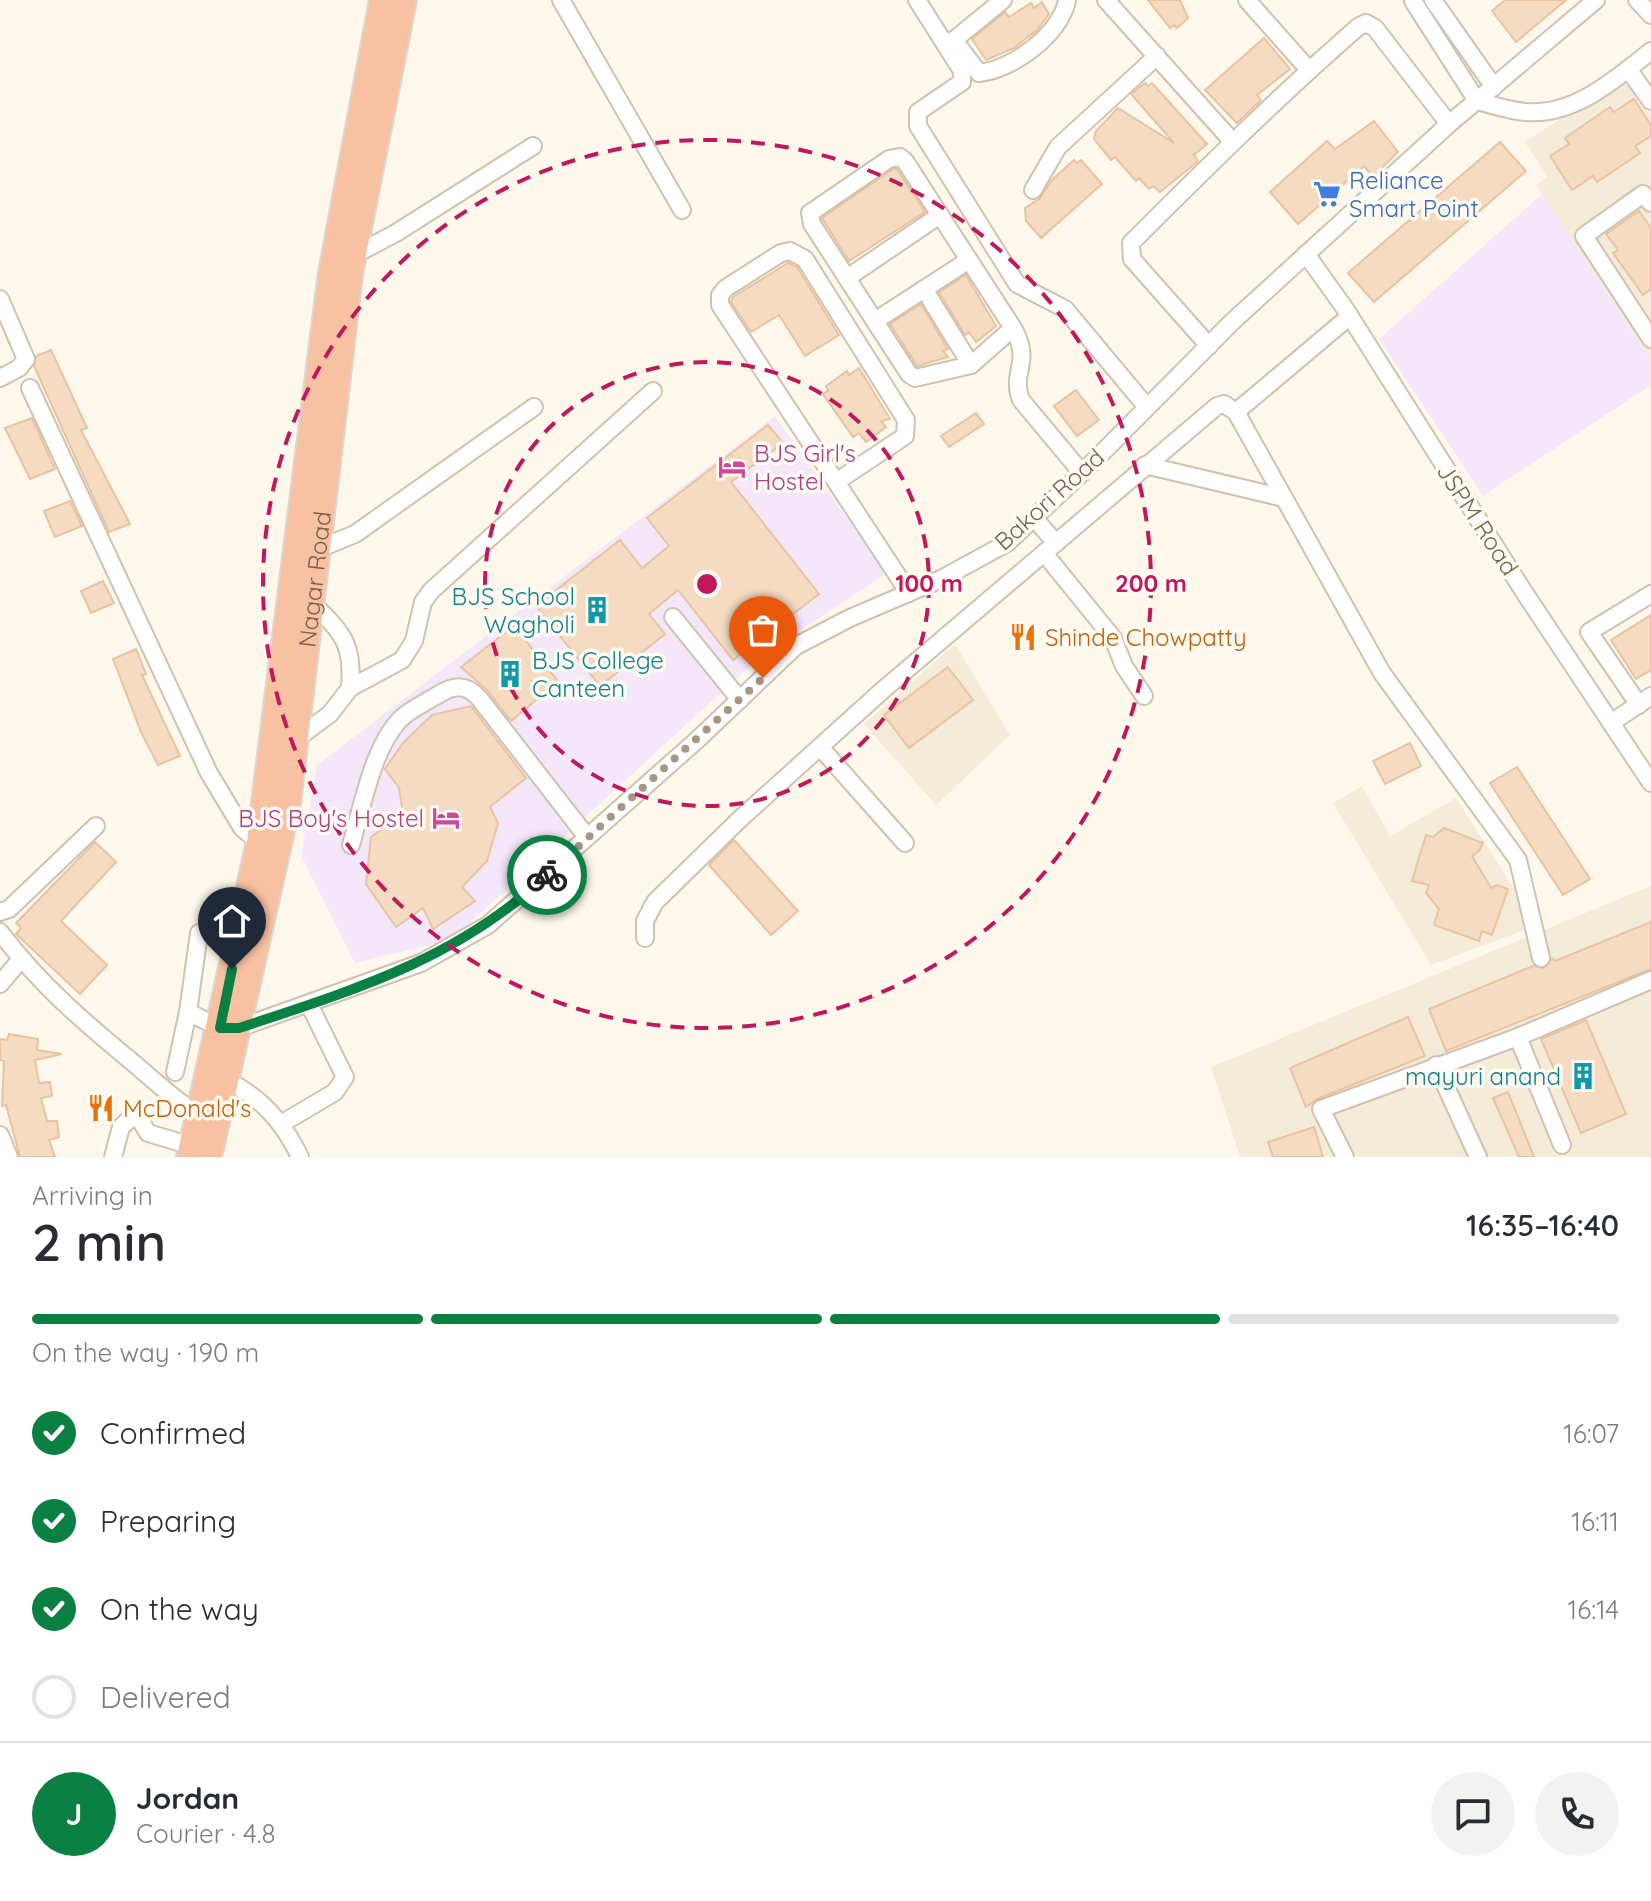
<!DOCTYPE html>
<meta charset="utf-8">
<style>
:root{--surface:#fff;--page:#f2f2f3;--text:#2b2b33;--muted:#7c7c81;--line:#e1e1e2;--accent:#0b8043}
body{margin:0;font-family:Quicksand,sans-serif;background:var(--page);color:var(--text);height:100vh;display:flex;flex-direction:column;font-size:30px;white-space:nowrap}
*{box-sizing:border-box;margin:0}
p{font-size:26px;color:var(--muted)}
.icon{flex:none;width:44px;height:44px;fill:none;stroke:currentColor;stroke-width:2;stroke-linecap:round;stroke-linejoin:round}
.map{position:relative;height:1157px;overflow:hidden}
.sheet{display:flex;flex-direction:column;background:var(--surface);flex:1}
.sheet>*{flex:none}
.pin{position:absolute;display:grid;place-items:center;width:68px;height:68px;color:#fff;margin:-82px -34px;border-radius:50% 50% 50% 0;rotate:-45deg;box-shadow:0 0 8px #0007}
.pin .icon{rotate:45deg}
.courier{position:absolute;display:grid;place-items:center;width:80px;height:80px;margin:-40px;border:6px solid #0b8043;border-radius:50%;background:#fff;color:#222;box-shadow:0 2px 10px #0007}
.headline em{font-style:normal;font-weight:600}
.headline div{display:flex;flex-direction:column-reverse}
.headline{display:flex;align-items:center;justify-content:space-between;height:136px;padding:0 32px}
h1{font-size:52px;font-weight:600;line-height:60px}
.bar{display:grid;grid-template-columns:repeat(4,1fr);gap:12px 8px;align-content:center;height:96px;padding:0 32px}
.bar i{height:10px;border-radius:6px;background:var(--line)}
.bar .active{background:var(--accent)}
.bar p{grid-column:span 4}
.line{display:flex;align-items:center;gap:20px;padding:0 32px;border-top:2px solid var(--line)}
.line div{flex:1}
.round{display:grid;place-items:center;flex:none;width:84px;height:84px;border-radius:42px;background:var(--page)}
ol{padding:0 32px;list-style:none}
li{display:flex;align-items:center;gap:24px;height:88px}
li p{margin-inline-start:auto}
li .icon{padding:8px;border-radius:50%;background:var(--accent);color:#fff;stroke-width:4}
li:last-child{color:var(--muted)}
li i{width:44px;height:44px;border:4px solid var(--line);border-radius:50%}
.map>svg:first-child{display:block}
</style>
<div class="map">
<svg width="1651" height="1157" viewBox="0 0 1651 1157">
<rect width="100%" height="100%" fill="#fdf8eb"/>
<g fill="#f5ebd9">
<path d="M1624,78L1651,116V358L1536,185L1547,177L1525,142Z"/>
<path d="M955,644L1010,735L936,805L864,724Z"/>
<path d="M1362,786L1390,836L1456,798L1538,925L1431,965L1333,803Z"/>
<path d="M1651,886V1157H1240L1211,1067Z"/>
</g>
<g fill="#f5e7fa">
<path d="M1542,194L1651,359V385L1483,496L1379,339Z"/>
<path d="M775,416L886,574L760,657L451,940L355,963L301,856L317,765Z"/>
</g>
<g fill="#f4dbc2" stroke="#e7c3a1" stroke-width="2">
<path d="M1148,0H1180L1188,18L1177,28L1174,25L1170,28Z"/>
<path d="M1505,0H1566L1516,42L1492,11Z"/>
<path d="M1042,2L1049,14L1037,30L1014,48L986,60L972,39L1005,12L1009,17L1031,3L1034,8Z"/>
<path d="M1264,38L1290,69L1257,95L1261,100L1237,123L1205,90Z"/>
<path d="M1145,83L1148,86L1152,83L1207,144L1194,155L1198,161L1160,192L1153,186L1149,189L1139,178L1136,181L1115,157L1111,160L1094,139L1096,131L1118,108L1174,143L1131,94Z"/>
<path d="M1634,99L1651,125V136L1635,146L1640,153L1597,182L1593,176L1572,190L1550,156L1569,144L1565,138L1610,107L1614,112Z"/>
<path d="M1374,121L1398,152L1373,177L1364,166L1298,224L1270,192L1327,141L1335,149Z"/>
<path d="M1500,142L1526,171L1374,302L1348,273Z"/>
<path d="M1074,160L1077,163L1081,160L1102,184L1041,238L1026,221L1025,208L1039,199L1052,180Z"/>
<path d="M893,169H897L925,212L849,261L822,218Z"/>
<path d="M1639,211L1651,228V289L1643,295L1613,253L1618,250L1606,234Z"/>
<path d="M788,263L797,267L839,335L805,356L779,315L751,332L731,302L733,297Z"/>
<path d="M966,275L996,326L976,342L969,332L965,335L939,292Z"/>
<path d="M921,304L948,349L943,351L948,357L917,366L890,324Z"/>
<path d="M51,350L87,428L81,430L130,524L109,532L34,366L36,356Z"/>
<path d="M859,368L890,419L881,421L886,427L866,442L859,433L853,437L823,394L828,391L826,386L847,371L849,375Z"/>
<path d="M1076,390L1099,420L1077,436L1054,406Z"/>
<path d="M976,413L984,424L949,447L941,436Z"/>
<path d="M32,418L55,469L30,479L5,428Z"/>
<path d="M768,425L783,443L731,482L819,594L733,660L678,590L649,614L665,634L600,686L536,606L620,540L642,568L669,546L647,518Z"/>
<path d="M70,501L82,526L55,537L44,511Z"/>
<path d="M103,581L114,603L91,613L81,591Z"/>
<path d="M1651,615V670L1636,679L1611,640Z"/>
<path d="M514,626L558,681L511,721L487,690L461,667Z"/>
<path d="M136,649L146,674L142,675L180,756L158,765L141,732L113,659Z"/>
<path d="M948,667L973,700L909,748L884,715Z"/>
<path d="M471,706L526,778L490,807L498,823L487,861L462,887L475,901L433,929L423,908L396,927L366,884L371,837L403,814L399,788L385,769L403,743L432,715Z"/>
<path d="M1410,743L1421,766L1385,784L1373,761Z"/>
<path d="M1517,767L1590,879L1563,895L1490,783Z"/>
<path d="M1444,828L1483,843L1479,851L1472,856L1491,888L1497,885L1508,889L1492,935L1482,931L1479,941L1434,925L1439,909L1426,893L1429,885L1412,881L1426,835L1433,837Z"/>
<path d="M734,840L798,911L771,935L709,865Z"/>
<path d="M95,842L116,862L61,921L107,965L80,994L16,934L21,928L16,923Z"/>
<path d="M1651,922V969L1446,1051L1429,1009L1533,966L1544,968L1552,958L1555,961Z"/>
<path d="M1408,1017L1425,1056L1317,1099L1306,1107L1290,1068Z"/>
<path d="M1586,1020L1626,1114L1581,1133L1541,1039Z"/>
<path d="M9,1034L38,1039L37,1050L62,1054L35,1060L39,1083L50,1082L52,1096L41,1098L47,1121H57L59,1137L49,1140L55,1157H20L6,1105L2,1106L4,1061L0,1060V1039L7,1040Z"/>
<path d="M1508,1092L1534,1157H1519L1493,1098Z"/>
<path d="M1314,1127L1323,1157H1273L1268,1142Z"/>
</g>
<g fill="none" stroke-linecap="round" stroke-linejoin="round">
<g stroke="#d1c1af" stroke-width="20">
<g id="minor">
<path d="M561,0L682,210"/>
<path d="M917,0L962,71V82L918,112V126L1017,284L1065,309L1146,406"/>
<path d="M1106,0L1232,141"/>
<path d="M1247,0L1309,70"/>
<path d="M1433,0L1494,87"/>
<path d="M1637,0L1651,15"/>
<path d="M1413,1L1477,101C1493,105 1510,111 1526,112C1574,116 1616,79 1651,51"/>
<path d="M954,40L979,73C1012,70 1061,34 1067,0"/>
<path d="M945,44L954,40L1003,0"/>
<path d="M1628,69L1651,101"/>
<path d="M1033,190L1058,147L1157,56"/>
<path d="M1651,203L1643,194L1584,236L1651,339"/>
<path d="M1306,254L1346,310L1524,592L1651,783"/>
<path d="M354,255L396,233L533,146"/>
<path d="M847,278L940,215"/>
<path d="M924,289L971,365"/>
<path d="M0,299L26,359L19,368L0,378"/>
<path d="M875,321L969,260"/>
<path d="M1013,328L971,365L915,378L909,374L812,224L810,213L889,159L900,157L905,161L1013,328C1033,363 1010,371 1021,400L1082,473"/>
<path d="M1209,346L1132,259L1131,243C1205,169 1279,96 1358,27L1366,23L1375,28L1449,124"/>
<path d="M30,388L209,773L242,828L259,842"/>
<path d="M1236,412L1350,316"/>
<path d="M1145,465L1284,498"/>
<path d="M836,482L905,436L906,420L805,259L790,251L781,253L726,288L720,295V305L909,593"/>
<path d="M1034,518L1056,543"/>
<path d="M318,549L355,534L534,407"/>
<path d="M1044,553L1113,638L1124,666L1144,696"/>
<path d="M312,603C342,632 354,644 350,688"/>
<path d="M673,617L740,700"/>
<path d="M1639,705L1589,632L1651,594"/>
<path d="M1611,723L1651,696"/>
<path d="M296,739L330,714L350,688L402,660L414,641L423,602L431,591L653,391"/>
<path d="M820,747L905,843"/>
<path d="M351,845C362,808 374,740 405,715C414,708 426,702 436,696C453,685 465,683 479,698L587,837"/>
<path d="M0,912L9,909L96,826"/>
<path d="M0,932C41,986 85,1023 137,1066C158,1084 176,1101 200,1116"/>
<path d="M199,933L188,1012L220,1028H239L421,963L488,925L696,741L796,646L850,618L941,579L1007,543L1082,473L1232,322L1449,124L1596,0"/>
<path d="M645,938V921L655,902L740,819L884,689L1217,406L1224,404L1236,412L1382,673L1518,860L1541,958"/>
<path d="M0,984L21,959"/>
<path d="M1518,1037L1562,1145"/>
<path d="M1436,1065L1478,1157"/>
<path d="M175,1072L188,1012"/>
<path d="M228,1081C262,1098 284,1123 300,1157"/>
<path d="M281,1124L335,1092L345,1077L309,1004"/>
<path d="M0,1135L9,1157"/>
<path d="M113,1157L121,1127L131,1118H139L148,1133L192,1146"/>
<path d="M1345,1157L1321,1109L1518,1037L1651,980"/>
</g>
</g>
<g stroke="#dcd6d0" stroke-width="28">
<g id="highway">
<path d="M189,1157L259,842L331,273L382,0"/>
<path id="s1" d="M209,1157L288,804L350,274L404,0"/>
</g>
</g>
<use href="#minor" stroke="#fff" stroke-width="16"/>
<use href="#highway" stroke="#f8c1a1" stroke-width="24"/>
</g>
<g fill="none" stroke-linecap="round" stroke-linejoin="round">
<path stroke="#a89684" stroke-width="8" stroke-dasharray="0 14.4" d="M547,875L763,678"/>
<path stroke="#0b8043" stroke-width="10" d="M232,969L220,1028H239C354,990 458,959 547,875"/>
</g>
<g fill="none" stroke="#c2185b" stroke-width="4" stroke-dasharray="14 10">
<circle cx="707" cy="584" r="222"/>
<circle cx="707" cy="584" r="444"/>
</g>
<defs>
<g id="supermarket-bare" transform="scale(2.16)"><path d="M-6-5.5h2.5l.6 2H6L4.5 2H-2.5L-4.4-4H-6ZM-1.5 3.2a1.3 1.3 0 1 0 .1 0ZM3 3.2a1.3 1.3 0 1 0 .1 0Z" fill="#3f7fe0" stroke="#fffbf2" stroke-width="2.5" paint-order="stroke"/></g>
<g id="hotel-bare" transform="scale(2.16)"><path d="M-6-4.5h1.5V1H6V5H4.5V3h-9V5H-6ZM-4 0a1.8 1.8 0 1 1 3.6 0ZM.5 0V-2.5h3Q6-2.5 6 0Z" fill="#d1479c" stroke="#fffbf2" stroke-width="2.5" paint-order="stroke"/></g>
<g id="building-bare" transform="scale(2.16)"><path d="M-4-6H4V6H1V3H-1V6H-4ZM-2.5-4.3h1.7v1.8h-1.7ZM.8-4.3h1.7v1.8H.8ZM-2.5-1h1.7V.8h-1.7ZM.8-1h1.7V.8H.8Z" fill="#0f9aa8" stroke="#fffbf2" stroke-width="2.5" paint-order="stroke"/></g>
<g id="restaurant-bare" transform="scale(2.16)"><path d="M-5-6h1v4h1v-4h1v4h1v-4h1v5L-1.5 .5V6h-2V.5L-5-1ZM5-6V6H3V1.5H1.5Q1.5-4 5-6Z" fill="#e8710a" stroke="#fffbf2" stroke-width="2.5" paint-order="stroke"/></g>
</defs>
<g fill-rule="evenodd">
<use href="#supermarket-bare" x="1327" y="194"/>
<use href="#hotel-bare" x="732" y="467"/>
<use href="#building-bare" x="597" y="610"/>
<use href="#restaurant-bare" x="1023" y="637"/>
<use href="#building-bare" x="510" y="674"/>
<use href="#hotel-bare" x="446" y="818"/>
<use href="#building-bare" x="1583" y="1076"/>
<use href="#restaurant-bare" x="101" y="1108"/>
</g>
<g text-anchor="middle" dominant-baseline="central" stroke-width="7" stroke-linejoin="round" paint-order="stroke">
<g font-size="24" fill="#366cbe" stroke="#fffbf2" text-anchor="start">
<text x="1349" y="180">Reliance<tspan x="1349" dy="28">Smart Point</tspan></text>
</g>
<g font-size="24" fill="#b23c85" stroke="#fffbf2" text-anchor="start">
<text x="754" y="453">BJS Girl's<tspan x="754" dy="28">Hostel</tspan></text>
<text x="424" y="818" text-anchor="end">BJS Boy's Hostel</text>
</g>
<g font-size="24" fill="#7a614c" stroke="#fffbf2">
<text transform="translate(1049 499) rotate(-42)">Bakori Road</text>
<text transform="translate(1478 519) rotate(57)">JSPM Road</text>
<text stroke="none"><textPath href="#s1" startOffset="588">Nagar Road</textPath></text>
</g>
<g font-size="24" fill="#0d838f" stroke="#fffbf2" text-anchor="end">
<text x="575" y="596">BJS School<tspan x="575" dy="28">Wagholi</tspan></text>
<text x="532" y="660" text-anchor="start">BJS College<tspan x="532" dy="28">Canteen</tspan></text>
<text x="1561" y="1076">mayuri anand</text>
</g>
<g font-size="24" fill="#c56008" stroke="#fffbf2" text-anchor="start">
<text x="1045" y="637">Shinde Chowpatty</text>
<text x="123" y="1108">McDonald's</text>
</g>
</g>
<circle cx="707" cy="584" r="12" fill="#c2185b" stroke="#fffbf2" stroke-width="4"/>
<g font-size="24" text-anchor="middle" font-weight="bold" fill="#c2185b" stroke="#fffbf2" stroke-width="7" stroke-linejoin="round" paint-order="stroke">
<text x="929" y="592">100 m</text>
<text x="1151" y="592">200 m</text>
</g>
</svg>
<div class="pin" style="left:763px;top:678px;background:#ea580c"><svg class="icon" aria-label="bag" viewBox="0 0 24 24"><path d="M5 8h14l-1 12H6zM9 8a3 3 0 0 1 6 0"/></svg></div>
<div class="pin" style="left:232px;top:969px;background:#1f2937"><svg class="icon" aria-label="home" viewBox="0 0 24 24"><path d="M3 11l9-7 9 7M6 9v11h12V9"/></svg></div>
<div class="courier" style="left:547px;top:875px"><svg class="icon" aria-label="bike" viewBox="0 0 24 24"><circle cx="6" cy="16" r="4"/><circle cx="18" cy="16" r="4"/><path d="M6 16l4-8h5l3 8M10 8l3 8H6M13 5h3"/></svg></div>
</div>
<section class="sheet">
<div class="headline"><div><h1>2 min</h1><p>Arriving in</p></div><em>16:35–16:40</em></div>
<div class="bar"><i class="active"></i><i class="active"></i><i class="active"></i><i></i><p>On the way · 190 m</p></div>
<ol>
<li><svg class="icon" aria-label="check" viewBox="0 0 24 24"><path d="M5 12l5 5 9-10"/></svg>Confirmed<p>16:07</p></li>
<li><svg class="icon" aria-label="check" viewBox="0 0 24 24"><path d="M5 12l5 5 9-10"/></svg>Preparing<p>16:11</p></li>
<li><svg class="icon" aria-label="check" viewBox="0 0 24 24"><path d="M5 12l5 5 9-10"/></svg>On the way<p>16:14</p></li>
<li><i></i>Delivered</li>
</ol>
<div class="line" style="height:144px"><b class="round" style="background:var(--accent);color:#fff">J</b><div><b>Jordan</b><p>Courier · 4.8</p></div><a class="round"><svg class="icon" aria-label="chat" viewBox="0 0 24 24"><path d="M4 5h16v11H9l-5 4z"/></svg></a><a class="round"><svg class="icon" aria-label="phone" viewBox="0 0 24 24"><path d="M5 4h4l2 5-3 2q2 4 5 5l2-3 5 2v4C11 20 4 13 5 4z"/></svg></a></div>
</section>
